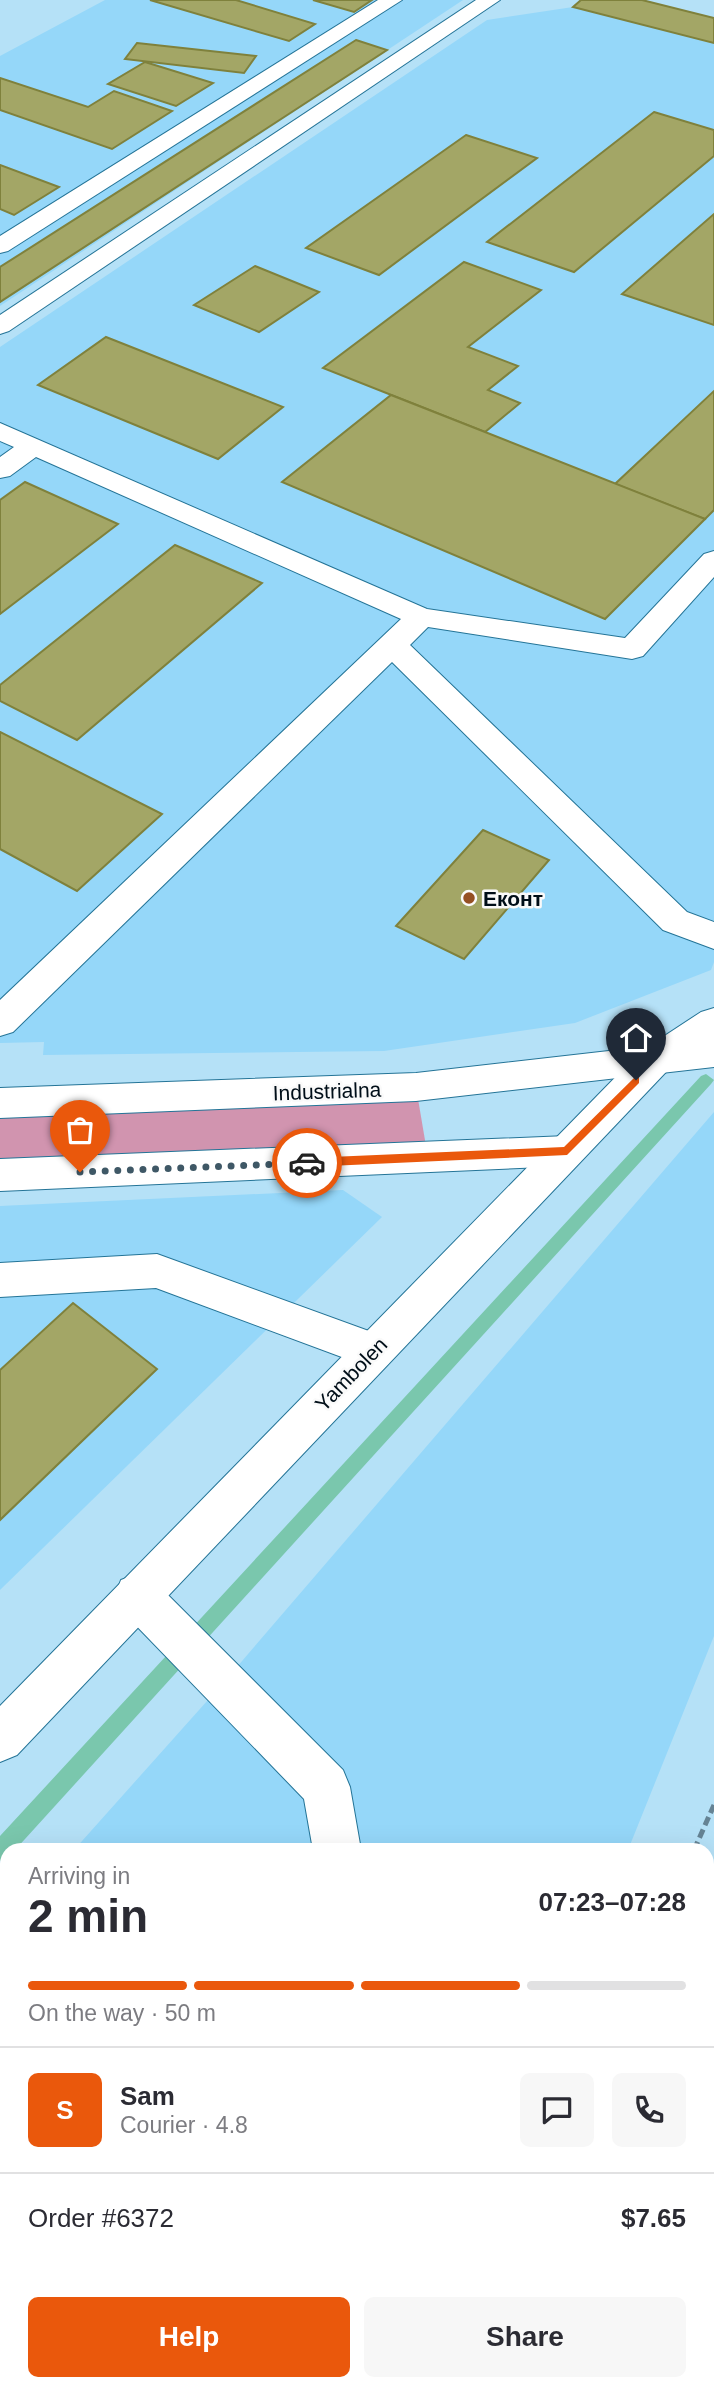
<!DOCTYPE html>
<meta charset="utf-8">
<style>
:root{--surface:#fff;--page:#f7f7f7;--text:#2b2b33;--muted:#7c7c81;--line:#e1e1e2;--accent:#ea580c}
body{margin:0;font-family:Arial,sans-serif;background:var(--page);color:var(--text);height:100vh;display:flex;flex-direction:column;font-size:26px;white-space:nowrap}
*{box-sizing:border-box;margin:0}
p{font-size:23px;color:var(--muted)}
.icon{flex:none;width:38px;height:38px;fill:none;stroke:currentColor;stroke-width:2;stroke-linecap:round;stroke-linejoin:round}
.map{position:relative;flex:1;overflow:hidden}
.panel{position:absolute;left:0px;top:1843px;width:714px;height:548px;display:flex;flex-direction:column;background:var(--surface);border-radius:21px 21px 0 0;box-shadow:0 7px 28px #0002}
.panel>*{flex:none}
.pin{position:absolute;display:grid;place-items:center;width:60px;height:60px;color:#fff;margin:-72px -30px;border-radius:50% 50% 50% 0;rotate:-45deg;box-shadow:0 0 7px #0007}
.pin .icon{rotate:45deg}
.courier{position:absolute;display:grid;place-items:center;width:70px;height:70px;margin:-35px;border:5px solid #ea580c;border-radius:50%;background:#fff;color:#222;box-shadow:0 2px 9px #0007}
.headline em{font-style:normal;font-weight:700}
.headline div{display:flex;flex-direction:column-reverse}
.headline{display:flex;align-items:center;justify-content:space-between;height:119px;padding:0 28px}
h1{font-size:46px;font-weight:700;line-height:52px}
.bar{display:grid;grid-template-columns:repeat(4,1fr);gap:10px 7px;align-content:center;height:84px;padding:0 28px}
.bar i{height:9px;border-radius:5px;background:var(--line)}
.bar .selected{background:var(--accent)}
.bar p{grid-column:span 4}
.line{display:flex;align-items:center;gap:18px;padding:0 28px;border-top:2px solid var(--line)}
.line div{flex:1}
.round{display:grid;place-items:center;flex:none;width:74px;height:74px;border-radius:10px;background:var(--page)}
.primary-button{display:flex;gap:14px;margin-top:auto;padding:14px 28px}
.primary-button a{flex:1;height:80px;border-radius:10px;background:var(--accent);color:#fff;font-size:28px;font-weight:700;line-height:80px;text-align:center}
.primary-button a+a{background:var(--page);color:var(--text)}
.map>svg:first-child{display:block}
</style>
<div class="map">
<svg width="714" height="2390" viewBox="0 0 714 2390">
<rect width="100%" height="100%" fill="#b5e1f7"/>
<g fill="#95d7f9">
<path d="M105,0H463L0,306V56Z"/>
<path d="M573,7L714,43V962L711,970L575,1023L384,1051L43,1055L44,1042L0,1043V347L487,20Z"/>
<path d="M714,1112V1636L628,1850H74L224,1682Z"/>
<path d="M343,1190L382,1217L0,1590V1206Z"/>
<path d="M7,1925V2384H412L409,2390H0V1933Z"/>
</g>
<path fill="#d194af" d="M416,1087L428,1158L0,1175V1103Z"/>
<g fill="none" stroke-linecap="round" stroke-linejoin="round">
<path fill="#7ac7ad" fill-rule="evenodd" d="M706,1074L714,1080L711,1084L15,1850H7V1858L0,1861V1836L701,1076Z"/>
</g>
<g fill="#a3a666" stroke="#7f813c" stroke-width="2">
<path d="M150,0H236L315,24L289,41Z"/>
<path d="M313,0H372L354,12Z"/>
<path d="M581,0H642L714,18V43L573,7Z"/>
<path d="M356,40L387,50L0,302V267Z"/>
<path d="M137,43L256,56L244,73L125,59Z"/>
<path d="M145,62L213,83L176,106L108,84Z"/>
<path d="M0,78L88,107L114,91L172,111L112,149L0,110Z"/>
<path d="M654,112L714,130V156L574,272L487,242Z"/>
<path d="M466,135L537,158L379,275L306,248Z"/>
<path d="M0,165L59,187L14,215L0,209Z"/>
<path d="M714,214V325L622,294Z"/>
<path d="M464,262L541,290L468,347L518,366L488,390L520,403L485,432L323,368Z"/>
<path d="M255,266L319,292L259,332L194,305Z"/>
<path d="M106,337L283,407L218,459L38,385Z"/>
<path d="M714,391V510L705,519L615,484Z"/>
<path d="M391,395L485,432L705,519L605,619L282,482Z"/>
<path d="M25,482L118,524L0,614V500Z"/>
<path d="M175,545L262,583L77,740L0,701V685Z"/>
<path d="M0,732L162,814L77,891L0,849Z"/>
<path d="M483,830L549,860L464,959L396,926Z"/>
<path d="M73,1303L157,1369L0,1520V1370Z"/>
</g>
<g fill="none" stroke-linecap="round" stroke-linejoin="round">
<g stroke="#247497" stroke-width="2">
<g id="minor">
<path d="M378,0H402L8,251L0,253V236Z"/>
<path d="M476,0H500L9,331L0,334V315Z"/>
<path d="M0,423L427,609L625,638L704,554L714,551V577L643,656L632,659L428,627L410,645L687,912L714,922V949L663,930L392,662L13,1032L0,1036V1000L401,619L36,457L10,476L0,478V457L14,447L0,441Z"/>
<path d="M714,1039V1067L416,1101L0,1118V1088L416,1073Z"/>
<path d="M567,1136L580,1140L586,1151L580,1162L567,1166L0,1191V1159Z"/>
<path d="M157,1254L388,1338L394,1351L388,1364L374,1369L156,1288L0,1297V1263Z"/>
<path d="M137,1574L153,1580L343,1770L350,1787L361,1850H313L304,1799L121,1610L115,1595L121,1580Z"/>
</g>
</g>
<g stroke="#247497" stroke-width="2">
<path id="major" d="M714,1008V1040L666,1072L17,1755L0,1762V1706L640,1052L701,1012Z"/>
</g>
<g stroke="#658394" stroke-width="5" stroke-dasharray="9 4.5" stroke-linecap="butt">
<path d="M694,1850L714,1805"/>
<path d="M455,2390L457,2384"/>
</g>
<use href="#minor" fill="#fff" fill-rule="evenodd"/>
<use href="#major" fill="#fff" fill-rule="evenodd"/>
</g>
<path fill="#ea580c" d="M636,1076L639,1077V1083L567,1155L307,1167L302,1163L307,1158L564,1147Z"/>
<g fill="none" stroke-linecap="round" stroke-linejoin="round">
<path stroke="#3f5866" stroke-width="7" stroke-dasharray="0 12.6" d="M80,1172L307,1163"/>
</g>
<circle fill="#955024" stroke="#fafafa" stroke-width="2.5" cx="469" cy="898" r="7"/>
<g text-anchor="middle" dominant-baseline="central" stroke-width="5" stroke-linejoin="round" paint-order="stroke">
<g font-size="21" font-weight="bold" fill="#000e18" stroke="#fafafa" text-anchor="start">
<text x="483" y="898">Еконт</text>
</g>
<g font-size="21" fill="#000e18" stroke="#fafafa">
<text transform="translate(327 1091) rotate(-2)">Industrialna</text>
<text transform="translate(351 1374) rotate(-46)">Yambolen</text>
</g>
</g>
</svg>
<div class="pin" style="left:80px;top:1172px;background:#ea580c"><svg class="icon" aria-label="bag" viewBox="0 0 24 24"><path d="M5 8h14l-1 12H6zM9 8a3 3 0 0 1 6 0"/></svg></div>
<div class="pin" style="left:636px;top:1080px;background:#1f2937"><svg class="icon" aria-label="home" viewBox="0 0 24 24"><path d="M3 11l9-7 9 7M6 9v11h12V9"/></svg></div>
<div class="courier" style="left:307px;top:1163px"><svg class="icon" aria-label="car" viewBox="0 0 24 24"><path d="M5 17H2v-5l4-1 3-4h7l3 4 3 1v5h-3M9 17h6M6 11h13"/><circle cx="7" cy="17" r="2"/><circle cx="17" cy="17" r="2"/></svg></div>
<section class="panel">
<div class="headline"><div><h1>2 min</h1><p>Arriving in</p></div><em>07:23–07:28</em></div>
<div class="bar"><i class="selected"></i><i class="selected"></i><i class="selected"></i><i></i><p>On the way · 50 m</p></div>
<div class="line" style="height:126px"><b class="round" style="background:var(--accent);color:#fff">S</b><div><b>Sam</b><p>Courier · 4.8</p></div><a class="round"><svg class="icon" aria-label="chat" viewBox="0 0 24 24"><path d="M4 5h16v11H9l-5 4z"/></svg></a><a class="round"><svg class="icon" aria-label="phone" viewBox="0 0 24 24"><path d="M5 4h4l2 5-3 2q2 4 5 5l2-3 5 2v4C11 20 4 13 5 4z"/></svg></a></div>
<div class="line" style="height:91px"><div>Order #6372</div><b>$7.65</b></div>
<div class="primary-button"><a>Help</a><a>Share</a></div>
</section>
</div>
